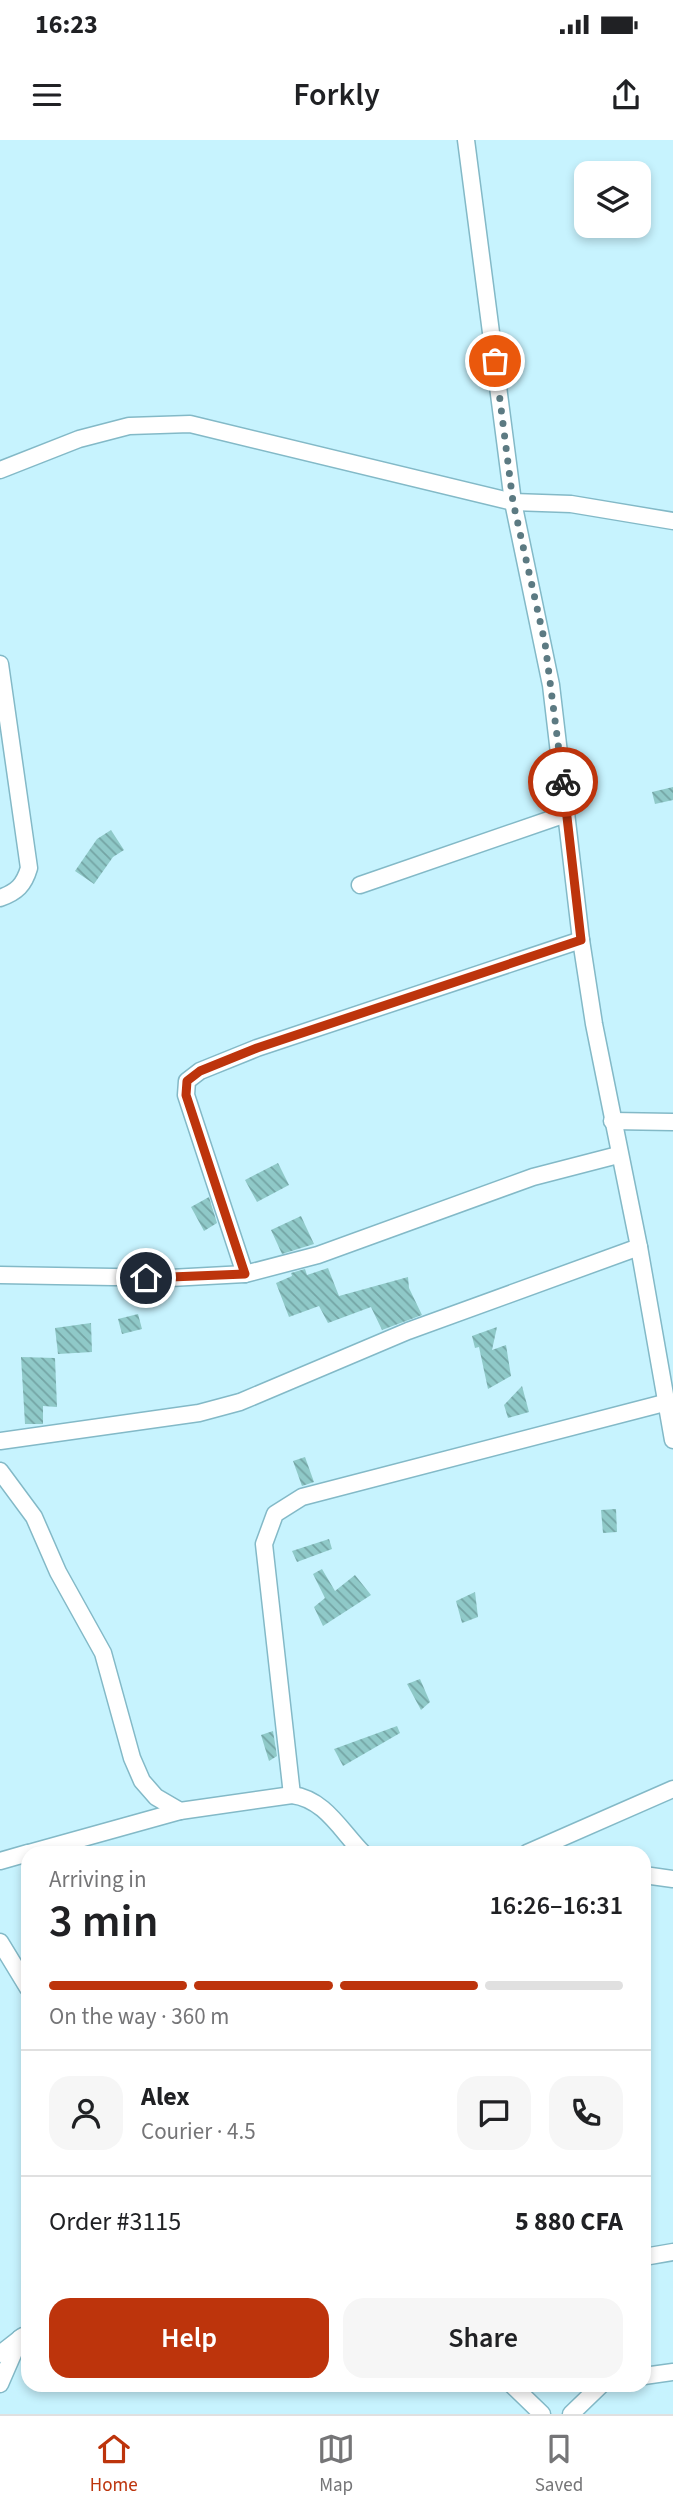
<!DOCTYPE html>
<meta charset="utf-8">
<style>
:root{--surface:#fff;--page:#f6f6f6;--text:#202124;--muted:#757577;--line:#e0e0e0;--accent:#bd340c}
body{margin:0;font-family:"Source Sans 3",sans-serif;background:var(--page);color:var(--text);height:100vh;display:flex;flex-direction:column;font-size:26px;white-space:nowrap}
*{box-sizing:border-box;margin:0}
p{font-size:23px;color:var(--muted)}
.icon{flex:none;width:38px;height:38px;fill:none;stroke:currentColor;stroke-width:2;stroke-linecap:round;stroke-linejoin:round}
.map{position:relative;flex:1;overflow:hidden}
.sheet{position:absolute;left:21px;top:1706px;width:630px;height:546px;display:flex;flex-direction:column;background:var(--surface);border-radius:21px;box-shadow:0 4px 10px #0003}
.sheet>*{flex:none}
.fabs{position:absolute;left:574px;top:21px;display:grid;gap:14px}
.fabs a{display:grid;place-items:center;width:77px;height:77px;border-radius:14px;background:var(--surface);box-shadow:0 4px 10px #0003;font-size:35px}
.pin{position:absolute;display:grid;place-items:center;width:60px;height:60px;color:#fff;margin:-30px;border:4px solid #fff;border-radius:50%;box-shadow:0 2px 7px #0007}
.courier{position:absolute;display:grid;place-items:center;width:70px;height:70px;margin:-35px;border:5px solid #bd340c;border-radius:50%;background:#fff;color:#222;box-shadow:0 2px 9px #0007}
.head em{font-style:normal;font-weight:600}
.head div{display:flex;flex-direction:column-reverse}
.head{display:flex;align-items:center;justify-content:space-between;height:119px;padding:0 28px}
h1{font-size:46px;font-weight:600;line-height:52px}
.bar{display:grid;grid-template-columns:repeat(4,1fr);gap:10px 7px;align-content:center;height:84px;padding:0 28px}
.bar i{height:9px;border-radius:5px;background:var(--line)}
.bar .active{background:var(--accent)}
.bar p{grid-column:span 4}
.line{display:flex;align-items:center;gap:18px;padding:0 28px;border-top:2px solid var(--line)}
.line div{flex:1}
.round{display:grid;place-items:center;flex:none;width:74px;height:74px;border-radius:21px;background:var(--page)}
.cta{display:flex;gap:14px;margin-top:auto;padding:14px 28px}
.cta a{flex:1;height:80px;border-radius:21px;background:var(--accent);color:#fff;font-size:28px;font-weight:600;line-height:80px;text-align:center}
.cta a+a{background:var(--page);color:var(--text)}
.status{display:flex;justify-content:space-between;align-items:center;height:49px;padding:0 35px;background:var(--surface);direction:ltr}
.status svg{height:19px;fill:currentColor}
header{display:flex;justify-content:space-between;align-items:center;height:91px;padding:0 28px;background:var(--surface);font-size:32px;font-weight:600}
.tab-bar{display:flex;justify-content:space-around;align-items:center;height:98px;border-top:2px solid var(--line);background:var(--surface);font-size:19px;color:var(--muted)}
.tab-bar a{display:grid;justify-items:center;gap:4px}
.tab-bar .active{color:var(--accent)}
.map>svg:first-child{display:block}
</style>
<div class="status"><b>16:23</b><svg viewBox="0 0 49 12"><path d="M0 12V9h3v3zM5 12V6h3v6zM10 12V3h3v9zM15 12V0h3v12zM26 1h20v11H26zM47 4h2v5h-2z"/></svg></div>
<header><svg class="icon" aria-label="menu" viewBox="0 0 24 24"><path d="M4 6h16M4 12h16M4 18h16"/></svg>Forkly<svg class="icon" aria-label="share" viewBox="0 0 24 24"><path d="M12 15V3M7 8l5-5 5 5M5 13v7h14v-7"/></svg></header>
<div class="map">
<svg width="673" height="2274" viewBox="0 0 673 2274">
<defs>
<pattern id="building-back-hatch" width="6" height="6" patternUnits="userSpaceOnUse" patternTransform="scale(1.75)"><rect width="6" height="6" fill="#8fc9c8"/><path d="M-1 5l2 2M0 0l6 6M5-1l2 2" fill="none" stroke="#74a4a4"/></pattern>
</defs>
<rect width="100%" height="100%" fill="#c7f3fe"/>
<g fill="url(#building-back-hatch)">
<path d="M673,647V660L655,664L652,652Z"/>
<path d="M111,690L124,710L113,717L94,744L75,731L97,699Z"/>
<path d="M278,1023L289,1045L257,1062L245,1040Z"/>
<path d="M209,1057L217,1083L204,1091L191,1067Z"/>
<path d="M301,1076L314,1104L282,1114L271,1090Z"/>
<path d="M328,1128L339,1156L408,1137L409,1148L422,1175L382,1190L371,1167L328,1183L319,1166L289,1177L276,1143L292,1136L291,1133L305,1129L307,1135Z"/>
<path d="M138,1174L142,1189L122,1194L118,1179Z"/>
<path d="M91,1183L92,1212L58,1214L55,1188Z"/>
<path d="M497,1187L492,1210L506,1205L511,1236L488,1249L479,1207L475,1208L472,1196Z"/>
<path d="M21,1217L55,1218L57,1267L43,1266V1284H25Z"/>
<path d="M522,1246L529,1272L508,1278L504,1265Z"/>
<path d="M305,1317L314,1342L302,1346L293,1321Z"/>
<path d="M616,1369L617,1392L603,1393L601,1370Z"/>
<path d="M329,1399L332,1409L297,1422L292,1411Z"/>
<path d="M322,1429L335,1451L355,1435L371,1455L323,1486L314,1467L325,1458L313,1434Z"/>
<path d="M475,1452L478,1477L462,1483L456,1461Z"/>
<path d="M420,1539L430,1562L421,1570L407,1544Z"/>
<path d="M397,1586L400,1593L343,1626L334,1609Z"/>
<path d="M273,1591L277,1616L269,1621L261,1595Z"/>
</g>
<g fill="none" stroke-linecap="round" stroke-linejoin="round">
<g stroke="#83b9c7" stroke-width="19">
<g id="street">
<path d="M466,0L513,362L551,545L581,800L594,884L639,1107L673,1300"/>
<path d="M0,330L79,299L129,286L190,284L513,362L571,364L673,381"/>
<path d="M0,524L29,728C24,745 17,752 0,758"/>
<path d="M360,745L566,674"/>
<path d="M612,981L673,982"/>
<path d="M245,1134L186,955L187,941L200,931L257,908L581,800"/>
<path d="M0,1135L170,1138L245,1134L318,1115L533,1037L618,1015"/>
<path d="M0,1301L199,1273L240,1262L408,1191L639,1107"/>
<path d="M0,1331L34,1377L58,1432L103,1513L132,1618L142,1641L156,1657L180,1671L292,1655C325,1659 341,1691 363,1713"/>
<path d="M292,1655L264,1404L275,1374L302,1357L668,1262"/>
<path d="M29,1713L180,1671"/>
<path d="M527,1713L673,1649"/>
<path d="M0,1721L28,1713"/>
<path d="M644,1735L673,1739"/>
<path d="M0,1802L28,1848"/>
<path d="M644,2117L673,2112"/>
<path d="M0,2214L23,2196"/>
<path d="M644,2236L673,2232"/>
<path d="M0,2244L20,2198"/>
<path d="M512,2245L542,2274"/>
<path d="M571,2274L601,2245"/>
</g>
</g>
<use href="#street" stroke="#fff" stroke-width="16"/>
</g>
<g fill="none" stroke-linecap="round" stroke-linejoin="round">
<path stroke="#5c7a82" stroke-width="7" stroke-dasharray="0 12.6" d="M495,221L513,362L545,503L563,642"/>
<path stroke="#bd340c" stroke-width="9" d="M146,1138L245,1134L186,955L187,941L200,931L257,908L581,800L563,642"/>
</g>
</svg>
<div class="fabs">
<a><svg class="icon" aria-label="layers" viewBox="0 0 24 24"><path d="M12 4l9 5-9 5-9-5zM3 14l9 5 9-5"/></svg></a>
</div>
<div class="pin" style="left:495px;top:221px;background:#ea580c"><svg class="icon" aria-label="bag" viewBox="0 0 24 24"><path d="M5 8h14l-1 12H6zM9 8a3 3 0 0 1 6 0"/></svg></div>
<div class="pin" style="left:146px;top:1138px;background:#1f2937"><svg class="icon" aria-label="home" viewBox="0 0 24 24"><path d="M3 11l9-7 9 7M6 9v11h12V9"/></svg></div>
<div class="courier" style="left:563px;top:642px"><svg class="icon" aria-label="bike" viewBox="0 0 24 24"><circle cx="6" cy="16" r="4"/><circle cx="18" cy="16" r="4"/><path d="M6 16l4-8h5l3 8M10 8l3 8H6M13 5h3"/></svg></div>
<section class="sheet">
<div class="head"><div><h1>3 min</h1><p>Arriving in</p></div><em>16:26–16:31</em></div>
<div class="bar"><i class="active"></i><i class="active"></i><i class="active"></i><i></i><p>On the way · 360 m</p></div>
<div class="line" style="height:126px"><a class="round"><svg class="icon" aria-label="person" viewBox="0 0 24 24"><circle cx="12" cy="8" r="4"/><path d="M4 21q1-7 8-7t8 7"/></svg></a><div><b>Alex</b><p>Courier · 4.5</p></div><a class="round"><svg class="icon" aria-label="chat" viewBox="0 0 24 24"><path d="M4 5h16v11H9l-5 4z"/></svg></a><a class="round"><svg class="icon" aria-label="phone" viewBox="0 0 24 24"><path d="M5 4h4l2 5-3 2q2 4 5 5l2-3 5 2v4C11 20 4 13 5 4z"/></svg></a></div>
<div class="line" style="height:91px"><div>Order #3115</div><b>5 880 CFA</b></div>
<div class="cta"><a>Help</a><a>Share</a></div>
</section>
</div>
<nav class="tab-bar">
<a class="active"><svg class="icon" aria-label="home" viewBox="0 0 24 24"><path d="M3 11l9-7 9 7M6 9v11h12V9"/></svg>Home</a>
<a><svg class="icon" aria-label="map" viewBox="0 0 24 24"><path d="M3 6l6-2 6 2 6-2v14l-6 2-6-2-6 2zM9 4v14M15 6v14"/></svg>Map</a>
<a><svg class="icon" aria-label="saved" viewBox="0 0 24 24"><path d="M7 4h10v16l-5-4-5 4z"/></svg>Saved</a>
</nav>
